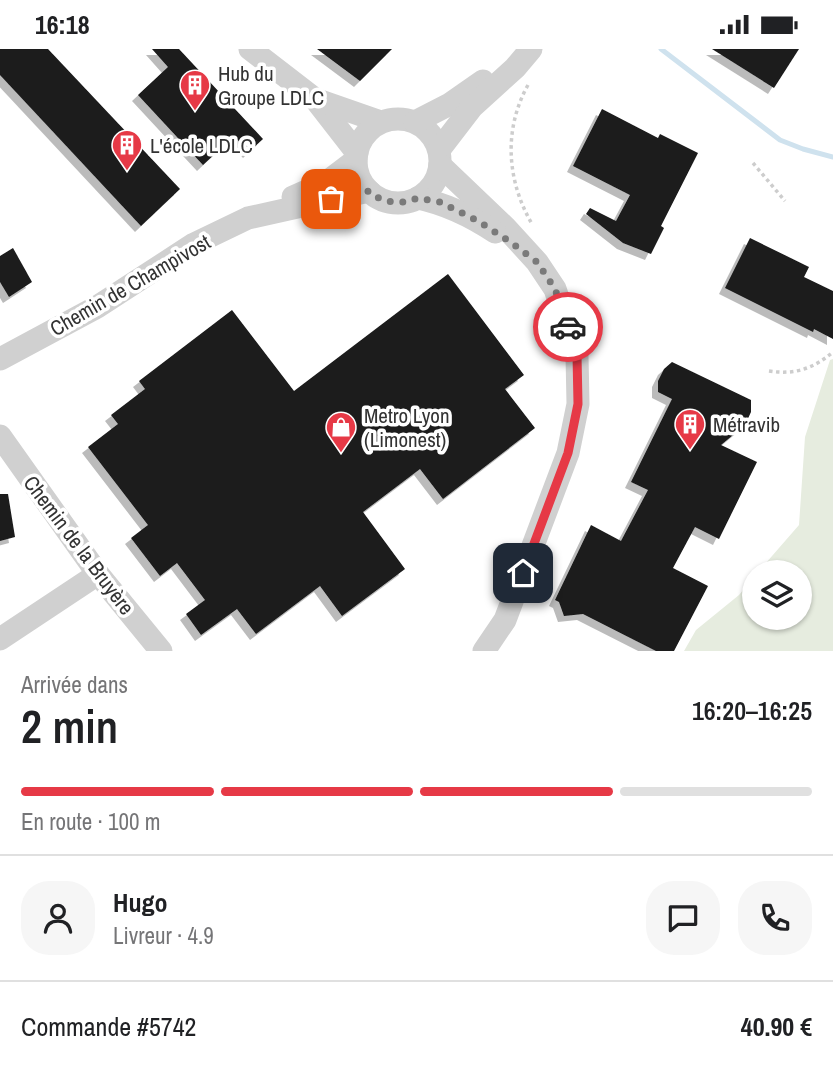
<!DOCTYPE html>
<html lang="fr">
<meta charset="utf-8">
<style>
:root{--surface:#fff;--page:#f6f6f6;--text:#202124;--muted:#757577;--line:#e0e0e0;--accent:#e63946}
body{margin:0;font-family:"Archivo Narrow",sans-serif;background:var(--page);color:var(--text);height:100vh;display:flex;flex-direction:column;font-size:26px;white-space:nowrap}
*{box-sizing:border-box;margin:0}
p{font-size:23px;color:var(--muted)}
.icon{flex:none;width:38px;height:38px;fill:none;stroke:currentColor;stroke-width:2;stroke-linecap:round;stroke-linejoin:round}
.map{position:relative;height:602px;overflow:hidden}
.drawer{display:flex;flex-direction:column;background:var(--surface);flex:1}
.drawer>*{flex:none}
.fabs{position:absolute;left:742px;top:511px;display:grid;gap:14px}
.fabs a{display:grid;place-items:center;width:70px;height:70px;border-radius:50%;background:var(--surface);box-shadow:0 2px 5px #0004;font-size:35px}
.pin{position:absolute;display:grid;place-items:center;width:60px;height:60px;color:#fff;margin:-30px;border-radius:14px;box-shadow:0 4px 10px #0006}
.courier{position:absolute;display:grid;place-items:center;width:70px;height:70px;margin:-35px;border:5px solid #e63946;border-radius:50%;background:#fff;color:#222;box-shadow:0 2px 9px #0007}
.summary em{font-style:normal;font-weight:600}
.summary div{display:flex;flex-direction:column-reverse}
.summary{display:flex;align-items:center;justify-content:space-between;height:119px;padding:0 21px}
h1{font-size:46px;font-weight:600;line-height:52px}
.bar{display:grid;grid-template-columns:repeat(4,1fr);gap:10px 7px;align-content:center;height:84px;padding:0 21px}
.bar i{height:9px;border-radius:5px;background:var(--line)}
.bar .active{background:var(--accent)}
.bar p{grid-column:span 4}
.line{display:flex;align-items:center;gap:18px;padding:0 21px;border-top:2px solid var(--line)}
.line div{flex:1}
.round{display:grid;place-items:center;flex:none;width:74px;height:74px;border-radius:28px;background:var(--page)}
.status{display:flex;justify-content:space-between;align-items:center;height:49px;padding:0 35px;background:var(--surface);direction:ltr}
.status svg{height:19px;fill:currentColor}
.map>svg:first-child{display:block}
</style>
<div class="status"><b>16:18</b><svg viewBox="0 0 49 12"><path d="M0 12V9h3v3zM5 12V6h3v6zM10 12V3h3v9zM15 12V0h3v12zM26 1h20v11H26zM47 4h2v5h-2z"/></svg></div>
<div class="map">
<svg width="833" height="602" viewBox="0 0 833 602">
<defs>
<filter id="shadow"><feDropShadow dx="-6" dy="6" stdDeviation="0" flood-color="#0004"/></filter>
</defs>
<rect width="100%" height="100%" fill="#fff"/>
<path fill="#e6ecdf" d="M833,310V602H684L696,581L739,546L754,528V569H800V523H758L799,476L805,388L830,311Z"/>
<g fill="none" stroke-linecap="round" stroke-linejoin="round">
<path stroke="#cfe2ee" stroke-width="5" d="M661,0L780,91L803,100L833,108"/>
</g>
<g fill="#1a1a1a" filter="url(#shadow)">
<path d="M0,0H48L180,140L141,177L0,26Z"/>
<path d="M152,0H179L263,90L249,103L234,87L203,116L138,46L168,18Z"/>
<path d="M317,0H392L360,32Z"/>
<path d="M712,0H799L774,39Z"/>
<path d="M602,60L658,89L660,85L698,104L661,177L664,179L651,205L623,194L586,165L590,159L616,172L630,146L573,117Z"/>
<path d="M750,189L809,218L804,228L833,242V290L814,280L813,283L725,239Z"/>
<path d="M13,199L32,233L9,248L0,233V207Z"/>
<path d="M448,225L524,326L505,340L535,379L443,450L420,420L363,463L405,520L342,567L320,537L256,585L237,560L201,586L186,565L205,551L177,514L160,527L131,489L148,476L88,398L118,375L111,366L145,340L139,332L232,261L294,342Z"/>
<path d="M672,313L751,351V363L745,376L721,396L757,413L719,490L695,478L673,519L708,537L674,602H656L583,565L564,567L559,553L555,551L591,476L621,492L648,441L631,433L672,350L658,343V332L664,320Z"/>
<path d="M0,445H8L15,488L0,492Z"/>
</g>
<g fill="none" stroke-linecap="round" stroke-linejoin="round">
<g stroke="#cdcdcd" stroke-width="3.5" stroke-dasharray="3.5 3.5" stroke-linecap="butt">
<path d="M528,36C503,81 507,132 532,175"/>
<path d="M753,114L785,152"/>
<path d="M769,322C794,326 813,320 833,303"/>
</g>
<g stroke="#d0d0d0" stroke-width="23">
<path d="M250,0L315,50L357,104"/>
<path d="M315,50L381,73"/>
<circle cx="398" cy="112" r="42"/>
<path d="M415,73L450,55L483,32"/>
<path d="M439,101L472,58L515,19L531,0"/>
<path d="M440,116L505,178L537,213L555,240L577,306L578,355L568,404L505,571L484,602"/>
<path d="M293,148L327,133L356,111"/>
<path d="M418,149C446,155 471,167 495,183"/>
<path d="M0,310L97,258L194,195L248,169L369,142"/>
<path d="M0,387L98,525L161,602"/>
<path d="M0,590L98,525"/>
</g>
</g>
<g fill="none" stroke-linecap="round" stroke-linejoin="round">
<path stroke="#7a7a7a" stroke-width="7" stroke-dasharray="0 12.6" d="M331,150L369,142L380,150L392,153H406L418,149L440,153L478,172L509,192L537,213L555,240L568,278"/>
<path stroke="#e63946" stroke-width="9" d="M523,524L568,404L578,355L577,306L568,278"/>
</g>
<defs>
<g id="building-pin" transform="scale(1.575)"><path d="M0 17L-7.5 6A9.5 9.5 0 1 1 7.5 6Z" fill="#e63946" stroke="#fff"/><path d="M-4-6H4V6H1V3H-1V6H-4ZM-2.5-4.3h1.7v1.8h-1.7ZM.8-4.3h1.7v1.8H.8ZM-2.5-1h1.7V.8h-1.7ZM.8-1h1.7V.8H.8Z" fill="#fff"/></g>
<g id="shop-pin" transform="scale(1.575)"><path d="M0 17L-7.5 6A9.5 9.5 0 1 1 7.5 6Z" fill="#e63946" stroke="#fff"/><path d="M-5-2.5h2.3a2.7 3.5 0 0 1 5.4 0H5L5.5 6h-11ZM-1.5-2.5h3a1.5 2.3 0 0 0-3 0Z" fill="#fff"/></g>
</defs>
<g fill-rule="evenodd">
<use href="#building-pin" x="195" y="36"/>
<use href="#building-pin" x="127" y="96"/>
<use href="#building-pin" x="690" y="375"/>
<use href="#shop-pin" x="341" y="378"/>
</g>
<g text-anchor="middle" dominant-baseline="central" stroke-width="7" stroke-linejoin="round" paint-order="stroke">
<g font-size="21" fill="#333" stroke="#fff" text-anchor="start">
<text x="218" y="24">Hub du<tspan x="218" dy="24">Groupe LDLC</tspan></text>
<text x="150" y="96">L'école LDLC</text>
<text x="364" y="366">Metro Lyon<tspan x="364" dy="24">(Limonest)</tspan></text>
<text x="713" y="375">Métravib</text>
</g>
<g font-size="21" fill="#333" stroke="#fff">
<text transform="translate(130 236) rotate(-30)">Chemin de Champivost</text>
<text transform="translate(79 496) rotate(53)">Chemin de la Bruyère</text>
</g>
</g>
</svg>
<div class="fabs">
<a><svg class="icon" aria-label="layers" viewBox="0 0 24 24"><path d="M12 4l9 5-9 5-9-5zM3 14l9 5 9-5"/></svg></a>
</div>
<div class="pin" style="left:331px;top:150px;background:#ea580c"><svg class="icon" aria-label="bag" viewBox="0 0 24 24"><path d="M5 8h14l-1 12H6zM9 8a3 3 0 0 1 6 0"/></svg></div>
<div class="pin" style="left:523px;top:524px;background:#1f2937"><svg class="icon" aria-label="home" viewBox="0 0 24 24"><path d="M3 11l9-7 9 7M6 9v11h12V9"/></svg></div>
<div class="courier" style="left:568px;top:278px"><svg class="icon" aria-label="car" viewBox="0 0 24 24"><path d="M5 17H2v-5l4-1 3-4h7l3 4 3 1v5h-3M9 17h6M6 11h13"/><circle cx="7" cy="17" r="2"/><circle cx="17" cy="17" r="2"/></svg></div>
</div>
<section class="drawer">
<div class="summary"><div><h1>2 min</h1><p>Arrivée dans</p></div><em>16:20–16:25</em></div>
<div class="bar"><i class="active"></i><i class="active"></i><i class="active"></i><i></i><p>En route · 100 m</p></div>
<div class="line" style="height:126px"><a class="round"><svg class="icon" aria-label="person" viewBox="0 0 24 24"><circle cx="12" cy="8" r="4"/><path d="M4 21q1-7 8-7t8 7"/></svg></a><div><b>Hugo</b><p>Livreur · 4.9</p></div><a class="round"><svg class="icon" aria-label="chat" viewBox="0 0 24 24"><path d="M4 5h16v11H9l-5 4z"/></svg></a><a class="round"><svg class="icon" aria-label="phone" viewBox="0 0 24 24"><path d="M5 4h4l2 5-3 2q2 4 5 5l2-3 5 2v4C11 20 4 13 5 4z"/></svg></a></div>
<div class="line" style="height:91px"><div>Commande #5742</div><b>40.90 €</b></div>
</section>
